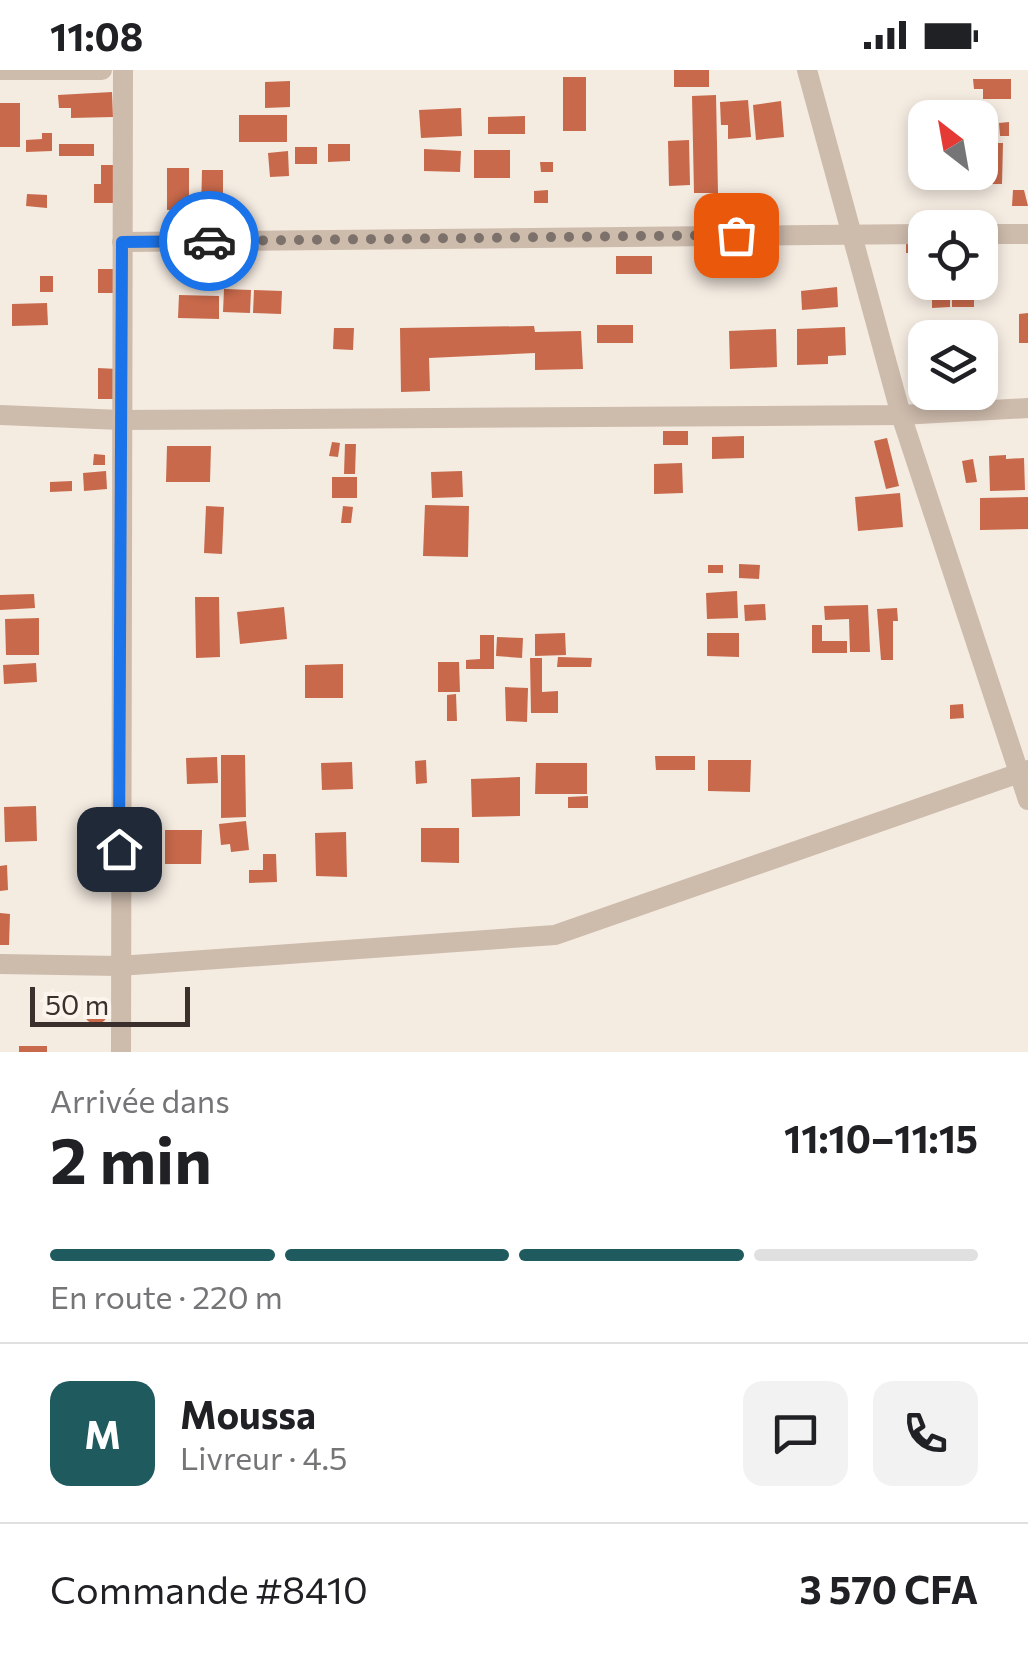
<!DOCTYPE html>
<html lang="fr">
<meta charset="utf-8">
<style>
:root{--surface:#fff;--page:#f2f2f2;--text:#202124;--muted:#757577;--line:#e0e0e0;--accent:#1f5a5e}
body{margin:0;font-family:Commissioner,sans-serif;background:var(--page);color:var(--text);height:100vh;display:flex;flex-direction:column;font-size:38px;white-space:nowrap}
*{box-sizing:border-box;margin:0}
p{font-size:32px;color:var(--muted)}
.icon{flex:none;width:55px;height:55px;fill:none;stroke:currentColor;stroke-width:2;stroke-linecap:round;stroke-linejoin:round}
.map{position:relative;height:982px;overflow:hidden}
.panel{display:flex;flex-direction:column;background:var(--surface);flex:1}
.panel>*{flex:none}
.needle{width:65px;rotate:329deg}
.fabs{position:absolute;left:908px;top:30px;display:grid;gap:20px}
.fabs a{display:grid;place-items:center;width:90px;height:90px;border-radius:20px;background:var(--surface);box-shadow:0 5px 15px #0003;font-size:50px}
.scale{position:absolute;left:30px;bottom:25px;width:160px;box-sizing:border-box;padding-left:10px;border:5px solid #3b302b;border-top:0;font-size:28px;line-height:35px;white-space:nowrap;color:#3b302b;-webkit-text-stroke:8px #fbf5ee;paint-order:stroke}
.pin{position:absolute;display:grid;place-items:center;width:85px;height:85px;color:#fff;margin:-42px;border-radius:20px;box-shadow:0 5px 15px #0006}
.courier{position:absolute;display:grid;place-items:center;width:100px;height:100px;margin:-50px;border:8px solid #1a73e8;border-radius:50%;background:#fff;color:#222;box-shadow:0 2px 12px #0007}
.summary em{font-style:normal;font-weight:700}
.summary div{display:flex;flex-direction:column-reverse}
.summary{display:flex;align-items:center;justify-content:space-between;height:170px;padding:0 50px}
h1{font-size:65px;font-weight:700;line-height:75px}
.bar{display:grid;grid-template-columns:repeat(4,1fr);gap:15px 10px;align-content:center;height:120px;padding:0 50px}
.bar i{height:12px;border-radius:8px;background:var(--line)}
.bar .current{background:var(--accent)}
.bar p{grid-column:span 4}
.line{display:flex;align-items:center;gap:25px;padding:0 50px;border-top:2px solid var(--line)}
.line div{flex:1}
.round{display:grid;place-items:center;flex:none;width:105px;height:105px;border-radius:20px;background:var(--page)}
.status{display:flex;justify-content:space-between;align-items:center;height:70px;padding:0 50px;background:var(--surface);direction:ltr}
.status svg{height:28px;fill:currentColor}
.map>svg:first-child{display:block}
</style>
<div class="status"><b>11:08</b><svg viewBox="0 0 49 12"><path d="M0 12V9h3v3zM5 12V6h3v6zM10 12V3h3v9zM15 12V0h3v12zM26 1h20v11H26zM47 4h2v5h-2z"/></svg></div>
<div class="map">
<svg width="1028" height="982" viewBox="0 0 1028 982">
<rect width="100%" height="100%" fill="#f4ebe1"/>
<g fill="#c8694b">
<rect x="674" y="0" width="35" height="17"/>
<rect x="563" y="7" width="23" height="54"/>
<path d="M973,9H1011V29H983V19H974Z"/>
<path d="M290,11V37L265,38V12Z"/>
<path d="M112,22L113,47L71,48V38H59L58,25Z"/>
<path d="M716,25L718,123H694L692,26Z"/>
<path d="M748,30L751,67L728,69V55H721L720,32Z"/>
<path d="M781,31L784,67L756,70L753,35Z"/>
<rect x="0" y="33" width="20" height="44"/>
<path d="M461,38L462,66L421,68L419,40Z"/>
<rect x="239" y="45" width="48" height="27"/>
<path d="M525,46V64H488V47Z"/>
<path d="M1009,52V66H1000L999,53Z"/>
<path d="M42,63H52V81L26,82V70L42,69Z"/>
<path d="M689,70L690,115L669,116L668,71Z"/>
<path d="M980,73H1003L1002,114H945V102H980Z"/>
<rect x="59" y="74" width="35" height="12"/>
<path d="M328,74H350V91L328,92Z"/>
<rect x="295" y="77" width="22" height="17"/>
<path d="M424,79L461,81L460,102L424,101Z"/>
<rect x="474" y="80" width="36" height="28"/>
<path d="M288,81L289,106L270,107L268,83Z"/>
<path d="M540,92H553V102H541Z"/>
<path d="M101,95H119V133H94V114H101Z"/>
<rect x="167" y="98" width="22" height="42"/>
<path d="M202,100H223V141H201Z"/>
<path d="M548,120V133H534V121Z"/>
<path d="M1013,120H1024L1028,136H1012Z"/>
<path d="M27,124L47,125V138L26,136Z"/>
<path d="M906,171H919L918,183H906Z"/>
<rect x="616" y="186" width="36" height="18"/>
<rect x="98" y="199" width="18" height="24"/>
<rect x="40" y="206" width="13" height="16"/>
<rect x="952" y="214" width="22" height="23"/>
<path d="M837,217L838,237L802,240L801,221Z"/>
<path d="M224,219L251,220L250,243L223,242Z"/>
<path d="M254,220L282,221L281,244L253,243Z"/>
<path d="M179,225L219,226V249L178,248Z"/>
<path d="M950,228V237L932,238V229Z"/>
<path d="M47,233L48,255L12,256V234Z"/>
<path d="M1028,243V273H1019V244Z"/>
<rect x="597" y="255" width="36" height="18"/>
<path d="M534,256L535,262L581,261L583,299L535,300V283L429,288L430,321L401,322L400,258Z"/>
<path d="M845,257L846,285L828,286V294L797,295V259Z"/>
<path d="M334,258H354L353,280L333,279Z"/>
<path d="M776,259L777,297L730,299L729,261Z"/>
<path d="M98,298L117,299V329H98Z"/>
<rect x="663" y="361" width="25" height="14"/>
<path d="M744,366V388L712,389V367Z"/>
<path d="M887,368L899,416L886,419L874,371Z"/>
<path d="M332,372L340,373L338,387L329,386Z"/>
<path d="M345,374H356L355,404H344Z"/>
<path d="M167,376H211L210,412H166Z"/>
<path d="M94,384L105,385V395H93Z"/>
<path d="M1006,385V389L1024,388L1025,420L990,421L989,386Z"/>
<path d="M973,389L977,412L966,413L962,391Z"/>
<path d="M682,393L683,423L654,424V394Z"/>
<path d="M106,401L107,419L84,421L83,403Z"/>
<path d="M462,401L463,427L432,428L431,402Z"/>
<rect x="332" y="407" width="25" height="21"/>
<path d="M72,411V421L50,422V412Z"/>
<path d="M900,423L903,457L858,461L855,427Z"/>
<path d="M1028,427V459L980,460V428Z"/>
<path d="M425,435L469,436L468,487L423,486Z"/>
<path d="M206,436L224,437L222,484L204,483Z"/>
<path d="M343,436L353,437L351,453H341Z"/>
<path d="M739,494L760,495L759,509L739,508Z"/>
<rect x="708" y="495" width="15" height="8"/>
<path d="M737,521L738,548L707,549L706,523Z"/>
<path d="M34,524L35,538L0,540V525Z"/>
<path d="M195,527H219L220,587L196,588Z"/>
<path d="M765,534L766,550L745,551L744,535Z"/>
<path d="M868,535L870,582H850L849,549L825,550L824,536Z"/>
<path d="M284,537L287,569L240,574L237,542Z"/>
<path d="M897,538L898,551H893V590H881L877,539Z"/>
<path d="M39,548V585H6L5,549Z"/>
<path d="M812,555H822V571H847V583H812Z"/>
<path d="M565,563L566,585L535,586V564Z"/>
<path d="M707,563H739V587L707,586Z"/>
<path d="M480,565H494V599H466V590L480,589Z"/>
<path d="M497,567L523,568L522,588L496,586Z"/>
<path d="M558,587L592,588L591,597H557Z"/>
<path d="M530,588H542V622L558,621V643H531Z"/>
<path d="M438,592H459L460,622H438Z"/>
<path d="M36,593L37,612L4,614L3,595Z"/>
<path d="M343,594V628H305V595Z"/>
<path d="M505,617L528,618L527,652L506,651Z"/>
<path d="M456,624L457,651H447V625Z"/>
<path d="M963,634L964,648L950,649V635Z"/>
<path d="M221,685H245L246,747L221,748Z"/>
<path d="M655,686H695V700H656Z"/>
<path d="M217,687L218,713L187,714L186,688Z"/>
<path d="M426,690L427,713L416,714L415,691Z"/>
<path d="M708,690H751L750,722L708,721Z"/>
<path d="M352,692L353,719L322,720L321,693Z"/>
<path d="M536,693H587V724H535Z"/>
<path d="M520,707V746L472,747L471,709Z"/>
<path d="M588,726V738H568V727Z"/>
<path d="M36,736L37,771L5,772L4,737Z"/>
<path d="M246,751L249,780L231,782L230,774L221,775L219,754Z"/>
<path d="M421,758H459V793L421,792Z"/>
<path d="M165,760H202L201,794H165Z"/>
<path d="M346,762L347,807L316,806L315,763Z"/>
<path d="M263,784H276L277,812L249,813V800H263Z"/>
<path d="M7,795L8,820L0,821V796Z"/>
<path d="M0,843L10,844L9,875H0Z"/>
<circle cx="96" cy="942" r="12"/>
<rect x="19" y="976" width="28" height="6"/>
</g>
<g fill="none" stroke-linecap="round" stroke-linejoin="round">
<g stroke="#cdbbac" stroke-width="20">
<path d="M0,0H102"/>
<path d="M807,0L901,345L1028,730"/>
<path d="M980,164H1028"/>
<path d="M122,172L925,164"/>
<path d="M0,345L121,350L901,345L1028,338"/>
<path d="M0,894L119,896L555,865L1028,700"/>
<path d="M121,982L123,0"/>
</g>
</g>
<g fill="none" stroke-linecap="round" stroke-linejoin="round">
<path stroke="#7c716b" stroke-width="10" stroke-dasharray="0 18" d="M209,171L736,165"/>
<path stroke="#1a73e8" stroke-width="12" d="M119,779L122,172L209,171"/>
</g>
</svg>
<div class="fabs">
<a><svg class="needle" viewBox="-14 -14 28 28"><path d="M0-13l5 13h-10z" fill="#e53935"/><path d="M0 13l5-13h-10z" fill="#757577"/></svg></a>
<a><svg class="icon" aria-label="locate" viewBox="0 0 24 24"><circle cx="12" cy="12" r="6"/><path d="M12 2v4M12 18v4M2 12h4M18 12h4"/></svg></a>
<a><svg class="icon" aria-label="layers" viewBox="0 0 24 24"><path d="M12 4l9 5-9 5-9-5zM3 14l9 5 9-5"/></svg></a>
</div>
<div class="scale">50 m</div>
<div class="pin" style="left:736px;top:165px;background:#ea580c"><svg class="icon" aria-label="bag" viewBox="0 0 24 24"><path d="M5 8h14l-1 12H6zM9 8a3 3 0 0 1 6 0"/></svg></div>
<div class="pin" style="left:119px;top:779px;background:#1f2937"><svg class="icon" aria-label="home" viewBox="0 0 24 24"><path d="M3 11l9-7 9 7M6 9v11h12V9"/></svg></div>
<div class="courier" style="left:209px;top:171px"><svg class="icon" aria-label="car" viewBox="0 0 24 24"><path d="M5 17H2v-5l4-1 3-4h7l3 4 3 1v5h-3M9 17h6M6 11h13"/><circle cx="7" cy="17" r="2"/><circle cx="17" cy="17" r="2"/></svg></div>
</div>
<section class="panel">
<div class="summary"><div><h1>2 min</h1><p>Arrivée dans</p></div><em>11:10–11:15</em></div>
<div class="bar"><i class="current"></i><i class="current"></i><i class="current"></i><i></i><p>En route · 220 m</p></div>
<div class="line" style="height:180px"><b class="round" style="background:var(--accent);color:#fff">M</b><div><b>Moussa</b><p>Livreur · 4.5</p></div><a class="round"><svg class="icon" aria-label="chat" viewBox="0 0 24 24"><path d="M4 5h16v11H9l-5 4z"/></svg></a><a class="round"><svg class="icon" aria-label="phone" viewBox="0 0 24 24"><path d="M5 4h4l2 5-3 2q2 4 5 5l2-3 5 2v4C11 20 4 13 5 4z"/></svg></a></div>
<div class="line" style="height:130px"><div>Commande #8410</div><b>3 570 CFA</b></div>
</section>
